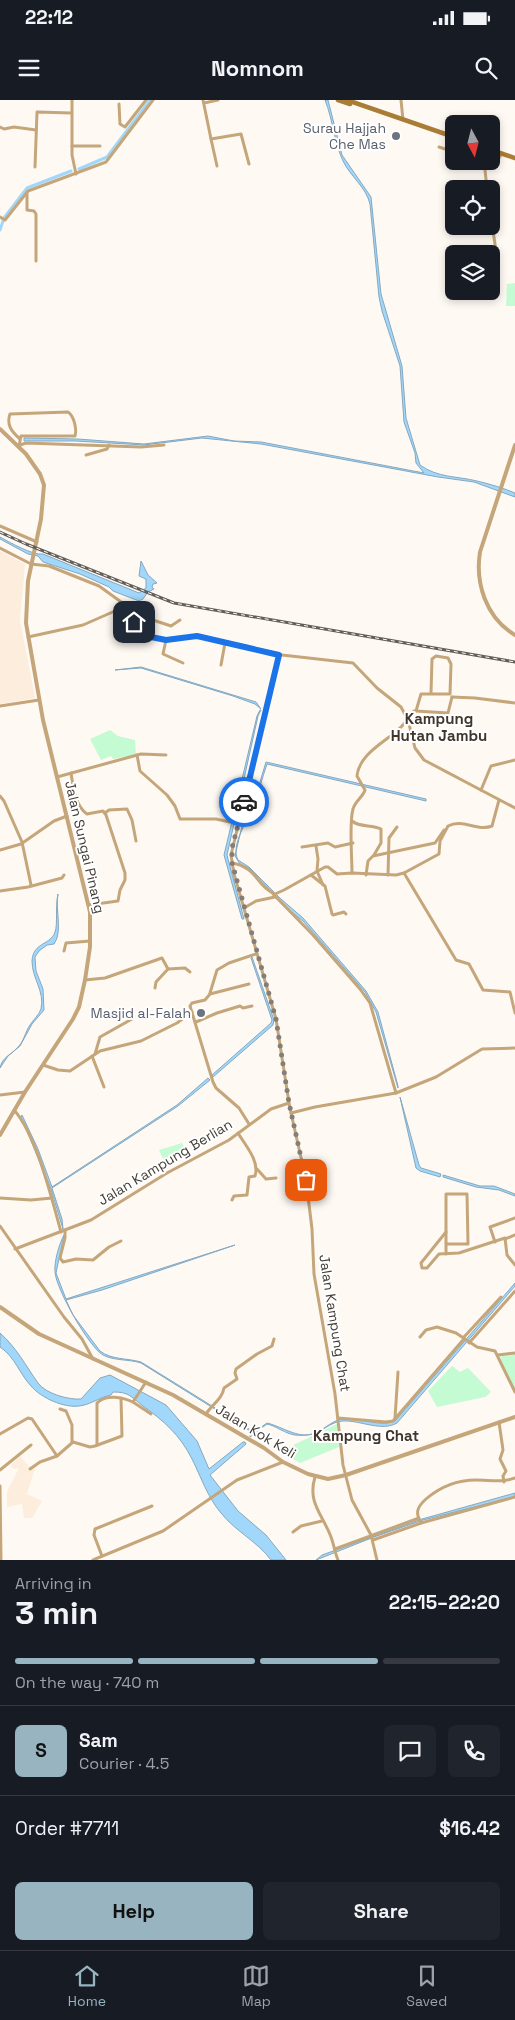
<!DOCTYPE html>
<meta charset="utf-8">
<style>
:root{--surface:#171b24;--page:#20242c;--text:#f1f3f6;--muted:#9ea1a6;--line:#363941;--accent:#97b4c0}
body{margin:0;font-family:"Space Grotesk",sans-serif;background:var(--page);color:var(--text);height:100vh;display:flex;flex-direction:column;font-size:19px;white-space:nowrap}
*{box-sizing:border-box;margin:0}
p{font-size:16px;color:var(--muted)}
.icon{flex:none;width:28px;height:28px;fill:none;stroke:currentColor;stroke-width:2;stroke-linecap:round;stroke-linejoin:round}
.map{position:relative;height:1460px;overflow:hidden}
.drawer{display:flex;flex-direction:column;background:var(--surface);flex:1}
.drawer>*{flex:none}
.needle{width:32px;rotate:173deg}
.buttons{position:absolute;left:445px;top:15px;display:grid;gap:10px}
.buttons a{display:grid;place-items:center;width:55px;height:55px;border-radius:8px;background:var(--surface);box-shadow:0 2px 8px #0003;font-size:25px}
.pin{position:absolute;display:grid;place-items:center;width:42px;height:42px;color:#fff;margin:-21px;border-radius:10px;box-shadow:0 2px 8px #0006}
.courier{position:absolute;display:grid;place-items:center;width:50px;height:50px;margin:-25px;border:4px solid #1a73e8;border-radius:50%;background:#fff;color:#222;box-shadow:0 1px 6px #0007}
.headline em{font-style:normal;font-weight:700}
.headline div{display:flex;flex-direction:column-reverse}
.headline{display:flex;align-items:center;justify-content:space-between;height:85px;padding:0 15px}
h1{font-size:32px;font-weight:700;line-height:38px}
.bar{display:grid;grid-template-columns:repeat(4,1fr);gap:8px 5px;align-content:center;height:60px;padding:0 15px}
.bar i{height:6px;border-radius:4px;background:var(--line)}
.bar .active{background:var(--accent)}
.bar p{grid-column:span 4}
.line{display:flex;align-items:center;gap:12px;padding:0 15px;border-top:1px solid var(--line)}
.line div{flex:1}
.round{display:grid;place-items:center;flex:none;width:52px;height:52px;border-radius:8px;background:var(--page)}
.button{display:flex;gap:10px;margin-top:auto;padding:10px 15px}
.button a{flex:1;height:58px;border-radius:8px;background:var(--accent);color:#111;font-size:20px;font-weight:700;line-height:58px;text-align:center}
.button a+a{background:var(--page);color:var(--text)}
.status{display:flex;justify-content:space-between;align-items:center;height:35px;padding:0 25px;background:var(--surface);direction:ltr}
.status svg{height:14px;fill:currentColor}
header{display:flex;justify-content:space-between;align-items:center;height:65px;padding:0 15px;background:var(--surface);font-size:22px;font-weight:700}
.menu{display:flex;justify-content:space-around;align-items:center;height:70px;border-top:1px solid var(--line);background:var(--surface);font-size:14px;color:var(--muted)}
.menu a{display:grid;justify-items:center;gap:2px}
.menu .active{color:var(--accent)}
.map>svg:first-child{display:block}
</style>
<div class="status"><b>22:12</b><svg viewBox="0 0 49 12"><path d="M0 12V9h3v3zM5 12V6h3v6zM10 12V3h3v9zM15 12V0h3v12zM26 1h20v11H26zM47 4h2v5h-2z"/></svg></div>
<header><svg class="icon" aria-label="menu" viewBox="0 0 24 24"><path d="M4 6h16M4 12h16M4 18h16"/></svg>Nomnom<svg class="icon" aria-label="search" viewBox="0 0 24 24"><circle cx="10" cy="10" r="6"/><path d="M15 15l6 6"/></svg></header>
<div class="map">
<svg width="515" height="1460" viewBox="0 0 515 1460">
<rect width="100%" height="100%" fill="#fef9f3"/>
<g fill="#fceddd">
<path d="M0,451L25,464L20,520L35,598L0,604Z"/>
<path d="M20,1356L31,1369L35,1368L27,1394L42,1401L32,1418H24L22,1404L7,1407V1392L19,1368L15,1369L10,1366Z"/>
</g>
<g fill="#c4fbd3">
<path d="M515,183V206H506L507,184Z"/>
<path d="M110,630L118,636L135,640L136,655L113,659L111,656L101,660L90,639Z"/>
<path d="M182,1043L185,1050L164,1061L159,1050Z"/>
<path d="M515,1254V1290L500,1258L502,1256Z"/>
<path d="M452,1266L460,1272L468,1268L491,1292L485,1297L437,1307L428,1291Z"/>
<path d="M337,1324L339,1347L300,1363L291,1358L285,1349Z"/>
</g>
<g fill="#a1d7fb" stroke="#84a8c0">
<path d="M325,0H328L342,55L371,97L381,194L402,266L406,318L420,365C438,378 457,376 477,381C490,384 503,388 515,393V397L474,382L438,377L261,344L202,338L144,345L76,341H24V338L78,339L144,344L208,336L234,341L261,342L424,373L416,363L415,353L404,322L400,266L382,211L379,197L370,104C366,87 350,76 343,61C334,42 333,20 325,0Z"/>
<path d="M0,437C9,442 34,456 43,454L139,493L146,488V479L139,476L141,461L148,475L157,483L153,484L152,487L154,489L148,492L143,499L139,501L113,491L109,487L80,474L43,462L38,456L28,454L0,439Z"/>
<path d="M141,567L256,602L261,609L255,604L233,596L141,568L115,570Z"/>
<path d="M260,610H261L258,616L227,755L244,819H242L224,755L257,616Z"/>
<path d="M266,662L426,699V701L267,664C262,678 259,692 254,706C248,720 230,745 238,760L249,767L281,799L303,818L366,891L378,912L398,986V988L376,912L365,892L303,821L290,811L249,768L240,764L235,756L242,726L253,705Z"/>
<path d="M58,794C55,809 63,832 54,844L47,845L39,851L35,857L36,871L43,889L44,910L32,924L20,946L8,956L0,968C2,957 11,955 17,948C24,942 25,932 30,925C33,920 39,915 41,909C45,891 32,879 32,861C33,842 51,845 55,832C58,824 55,807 58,794Z"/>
<path d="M252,857L274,920L273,925L213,977L212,975L271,923L272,920L251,858Z"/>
<path d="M208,978L210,980L178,1006L52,1088L62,1119L63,1129L51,1089L21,1017L22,1015L38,1049L52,1087L177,1005Z"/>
<path d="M400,997L419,1065L421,1068L441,1074L440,1077L420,1071L416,1068Z"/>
<path d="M443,1075L480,1086H494L515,1094V1096L499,1090L476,1087L443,1077Z"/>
<path d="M64,1135L56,1173L66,1199L235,1145L102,1190L66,1200L73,1215L100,1251C112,1260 127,1258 141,1262L254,1332L267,1323C284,1327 300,1341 318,1332C325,1328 334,1320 342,1319C358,1316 378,1328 395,1321L515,1183V1186L397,1323C381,1332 360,1320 343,1321C326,1322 321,1338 295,1335C286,1334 276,1326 267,1324L250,1337V1331L141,1263C129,1259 114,1261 103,1255C89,1247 56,1189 55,1172C54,1162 59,1144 64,1135Z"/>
<path d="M0,1233C16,1247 26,1266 38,1283C46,1294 69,1300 81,1299L100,1278L110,1275L166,1305L197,1341L209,1369L243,1342H245L246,1344L210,1375L238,1411L266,1435L286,1460H271C257,1441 236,1432 221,1413C208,1398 201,1377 192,1359C180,1335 164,1321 143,1306C130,1296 129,1292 113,1292L111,1295C100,1297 90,1305 79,1306C64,1308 41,1298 31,1286C19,1273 15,1257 0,1247Z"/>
<path d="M515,1393V1396L506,1399L423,1420L374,1437L316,1460L322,1455L422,1419Z"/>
</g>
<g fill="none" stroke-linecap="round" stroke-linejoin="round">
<g stroke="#a1d7fb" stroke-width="3">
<path d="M79,69L107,57L150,0"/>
<path d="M0,130L4,118L27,88L71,71"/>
</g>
<g stroke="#c5a67a" stroke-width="3">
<path d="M72,0V55L76,74"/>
<path d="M203,0L211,39L241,34L249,64"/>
<path d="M401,0L403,20"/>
<path d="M204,3L218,0"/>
<path d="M119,4L120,24L125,27L146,0"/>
<path d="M0,27L4,29L14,27L36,30"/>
<path d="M211,39L217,66"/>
<path d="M72,46H100"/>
<path d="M439,47L454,52"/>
<path d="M491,60L499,58L502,53"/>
<path d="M481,61H485"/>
<path d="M35,67L37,12L71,13"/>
<path d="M487,89L485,70L489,61"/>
<path d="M27,92V110L34,111L36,114V161"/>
<path d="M0,117L5,120L28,91L106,62L153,0"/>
<path d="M454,152L496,151L491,117"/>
<path d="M20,345L26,343L141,347L164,345"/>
<path d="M19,346L21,336H75C77,329 74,316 68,312L10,314C6,325 12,332 20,339"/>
<path d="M86,355L107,349L109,345"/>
<path d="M0,426L37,442"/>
<path d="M0,448L31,464L49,466L99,486L124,504L138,529L146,536L166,540L197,536L246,546L282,555L353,563L377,588L401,607L408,620L415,648L424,660L515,708"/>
<path d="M142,534L143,525L146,520H153L171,526L180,520"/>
<path d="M28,537L83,525L115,511L127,510"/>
<path d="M166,540L163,554L183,563"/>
<path d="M279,555L231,755L234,774L276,919L289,1003"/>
<path d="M221,565L225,543"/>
<path d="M452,597L475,598L515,603"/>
<path d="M0,606L39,600"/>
<path d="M416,611L448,613L452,597"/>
<path d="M137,655L140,671L167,695L175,706L180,719H216L239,724"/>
<path d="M71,673C73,686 75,706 87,714L103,711L106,715L125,773V780L120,790L118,801L89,805"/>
<path d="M57,677L141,654L166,655"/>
<path d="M481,690L491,666L515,660"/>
<path d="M0,696L4,701L22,742L31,785"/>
<path d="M105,713L109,710L127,709L132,720L136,741"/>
<path d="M352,721C360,728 372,724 381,729V743L374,755"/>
<path d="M316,746L318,759L317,771L323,785"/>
<path d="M302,747L328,743L335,747L353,743"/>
<path d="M0,750L21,744L54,721L67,716"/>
<path d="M232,763C257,767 257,787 275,794L284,790L325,767H328L337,774L352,773L396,775L404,773L439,754L440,741L448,726C463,718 477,732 492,726L499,700"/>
<path d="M352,773C352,758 349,722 353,709C355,701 363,697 365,690L357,676C359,654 385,642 399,629C405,624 409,617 414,611H416L421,594H450L451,564L448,558L436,556L432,559L431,593"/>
<path d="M404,773L456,860L469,864L483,890L510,892L515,913"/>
<path d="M311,775L325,786L332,814L333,815L344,812L346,814"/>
<path d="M366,775L368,761L373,756L435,743L444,730"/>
<path d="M388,775L389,738L397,727"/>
<path d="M0,791L28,787L62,778L64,775"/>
<path d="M273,794L313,835L360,889L370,903L396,993"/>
<path d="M244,808L256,801L275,797"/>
<path d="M64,851L66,843L90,841"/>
<path d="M85,880L105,878L162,858L168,869"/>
<path d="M155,888L156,882L168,869L185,868L190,872"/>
<path d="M210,893L217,870L229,863L256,854"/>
<path d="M196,922L217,913L240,906L243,908L252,906"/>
<path d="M95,954L100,937L132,919"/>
<path d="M92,956L104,987"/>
<path d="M43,965L58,970L70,971L100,951L141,941L177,923L192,912"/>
<path d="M0,995L25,992"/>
<path d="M14,1010C36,1034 52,1099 61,1132"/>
<path d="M291,1013L306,1080L312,1129L314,1174L335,1294L343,1365L352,1400L371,1435L377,1460"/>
<path d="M249,1024L239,1008L216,988L213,982L190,906L192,903L205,900L210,894L249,884"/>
<path d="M257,1069L266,1079L276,1078"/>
<path d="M0,1098L31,1100L52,1098"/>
<path d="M232,1100L234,1096L247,1095L249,1077L255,1076C260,1061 245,1045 238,1033"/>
<path d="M0,1126L64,1217L82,1239L93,1259"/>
<path d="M65,1130V1138L60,1158L63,1162L76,1159L93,1160L109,1147L121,1141"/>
<path d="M446,1132L421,1163L422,1168H427L439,1154L459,1153L505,1138L507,1155L515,1165"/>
<path d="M505,1139L515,1135"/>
<path d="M495,1142L490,1127L515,1118"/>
<path d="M446,1144H468L467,1094H446C446,1114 446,1134 446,1154"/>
<path d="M15,1149L91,1120L167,1073L229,1040L271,1009L289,1003L291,1013L315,1007L396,993L436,977L482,949L515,948"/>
<path d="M420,1237L426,1230L437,1227L456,1233L477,1247L495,1251L515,1292"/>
<path d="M464,1240V1237L501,1197"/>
<path d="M469,1243L515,1191"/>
<path d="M498,1255L515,1253"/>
<path d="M133,1302L151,1314"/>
<path d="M60,1309L66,1311L72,1325V1342"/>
<path d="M206,1314C212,1304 222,1300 224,1288L237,1279L235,1273L236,1269L257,1254L272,1246L274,1239"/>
<path d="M338,1318L386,1322L393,1321L463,1240"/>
<path d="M395,1318L398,1272"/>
<path d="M499,1322L503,1350L500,1359L506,1371L503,1376L504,1382"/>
<path d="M0,1334L28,1318L32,1319L57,1356L73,1342L90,1347L95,1346L122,1336L121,1298"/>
<path d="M97,1345V1303C106,1294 122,1297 133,1302L146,1282"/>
<path d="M30,1369L40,1362L57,1356"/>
<path d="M0,1370L31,1345"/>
<path d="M315,1377C307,1403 323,1415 331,1437C334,1445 335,1453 338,1460"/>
<path d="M0,1386L1,1460"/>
<path d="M421,1423C415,1413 417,1407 426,1399C440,1387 458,1380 476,1380C490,1380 502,1383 515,1378"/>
<path d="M293,1432L301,1426L322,1421"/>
<path d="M373,1440L421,1423L515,1397"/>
<path d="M335,1449L419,1418"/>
<path d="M102,1456L94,1435L95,1429L152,1406"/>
<path d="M93,1460L163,1431L237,1380L283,1362"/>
</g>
<g stroke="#c5a67a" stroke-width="4">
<path d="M0,329L26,354L40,374L44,385L41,419L28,481L26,523L43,620L90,812V847L85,880L79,907L73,919L25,992L0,1035"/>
<path d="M515,345L480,452C475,483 486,518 515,535"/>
<path d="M0,1207L39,1234L173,1295L264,1348L283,1362L308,1374L328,1379L346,1375L515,1317"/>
</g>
<g stroke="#a97d35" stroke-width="4.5">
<path d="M338,0L350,4"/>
<path d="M347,0L454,37"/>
<path d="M491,50L515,58"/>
</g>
<g stroke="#635e58" stroke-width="3">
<path id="rail" d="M0,432L26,444L174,503L515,562"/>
</g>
<use href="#rail" stroke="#fff" stroke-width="1" stroke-dasharray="4" stroke-linecap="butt"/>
</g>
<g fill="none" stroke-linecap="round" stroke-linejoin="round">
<path stroke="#837e78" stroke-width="5" stroke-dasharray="0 9" d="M244,702L232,748V763L276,919L289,1003L306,1080"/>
<path stroke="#1a73e8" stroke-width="6" d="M134,522L142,534L146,536L166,540L197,536L279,555L244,702"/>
</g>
<g fill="#6b7280" stroke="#fff" stroke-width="2">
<circle cx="396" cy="36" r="5"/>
<circle cx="201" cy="913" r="5"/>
</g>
<g text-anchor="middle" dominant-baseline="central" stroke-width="4" stroke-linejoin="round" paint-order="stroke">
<g font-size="14" fill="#5b616d" stroke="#fff" text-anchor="end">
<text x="386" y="28">Surau Hajjah<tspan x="386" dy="16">Che Mas</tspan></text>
<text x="191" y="913">Masjid al-Falah</text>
</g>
<g font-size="14" fill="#413c36" stroke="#fff">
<text transform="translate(85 747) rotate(77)">Jalan Sungai Pinang</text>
<text transform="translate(165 1062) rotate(-31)">Jalan Kampung Berlian</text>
<text transform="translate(335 1223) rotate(81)">Jalan Kampung Chat</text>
<text transform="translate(256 1331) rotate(31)">Jalan Kok Keli</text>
</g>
<g font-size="15" font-weight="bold" fill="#40362b" stroke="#fff">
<text x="439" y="618">Kampung<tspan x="439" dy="17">Hutan Jambu</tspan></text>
<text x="366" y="1335">Kampung Chat</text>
</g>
</g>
</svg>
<div class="buttons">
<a><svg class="needle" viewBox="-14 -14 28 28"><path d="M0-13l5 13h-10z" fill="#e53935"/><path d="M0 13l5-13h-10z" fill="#9ea1a6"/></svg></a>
<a><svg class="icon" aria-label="locate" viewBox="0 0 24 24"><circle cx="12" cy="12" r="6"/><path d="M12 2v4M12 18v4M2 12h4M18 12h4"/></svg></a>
<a><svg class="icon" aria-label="layers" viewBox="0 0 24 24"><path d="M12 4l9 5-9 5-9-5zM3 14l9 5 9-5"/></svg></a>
</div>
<div class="pin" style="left:306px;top:1080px;background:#ea580c"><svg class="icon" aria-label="bag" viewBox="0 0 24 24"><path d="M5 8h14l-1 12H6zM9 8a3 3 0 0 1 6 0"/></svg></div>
<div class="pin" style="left:134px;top:522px;background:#1f2937"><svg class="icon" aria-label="home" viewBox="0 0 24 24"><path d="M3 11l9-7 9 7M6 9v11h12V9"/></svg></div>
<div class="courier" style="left:244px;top:702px"><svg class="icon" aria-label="car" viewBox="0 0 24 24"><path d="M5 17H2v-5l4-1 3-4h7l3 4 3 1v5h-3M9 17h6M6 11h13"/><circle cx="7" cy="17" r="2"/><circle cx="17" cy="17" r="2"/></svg></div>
</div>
<section class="drawer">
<div class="headline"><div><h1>3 min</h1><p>Arriving in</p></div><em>22:15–22:20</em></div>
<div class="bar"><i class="active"></i><i class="active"></i><i class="active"></i><i></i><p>On the way · 740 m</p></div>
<div class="line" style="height:90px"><b class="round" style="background:var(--accent);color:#111">S</b><div><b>Sam</b><p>Courier · 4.5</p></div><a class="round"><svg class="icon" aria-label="chat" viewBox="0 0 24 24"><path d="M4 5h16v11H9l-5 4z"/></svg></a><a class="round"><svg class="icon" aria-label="phone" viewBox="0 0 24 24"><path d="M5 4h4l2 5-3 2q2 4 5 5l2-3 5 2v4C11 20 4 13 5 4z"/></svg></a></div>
<div class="line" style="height:65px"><div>Order #7711</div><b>$16.42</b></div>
<div class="button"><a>Help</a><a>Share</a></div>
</section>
<nav class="menu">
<a class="active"><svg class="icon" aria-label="home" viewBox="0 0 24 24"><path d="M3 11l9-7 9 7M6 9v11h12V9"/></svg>Home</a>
<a><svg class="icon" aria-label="map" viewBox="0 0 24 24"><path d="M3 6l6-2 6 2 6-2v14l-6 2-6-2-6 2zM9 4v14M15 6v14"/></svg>Map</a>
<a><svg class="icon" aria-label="saved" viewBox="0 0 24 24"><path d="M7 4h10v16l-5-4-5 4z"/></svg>Saved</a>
</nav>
